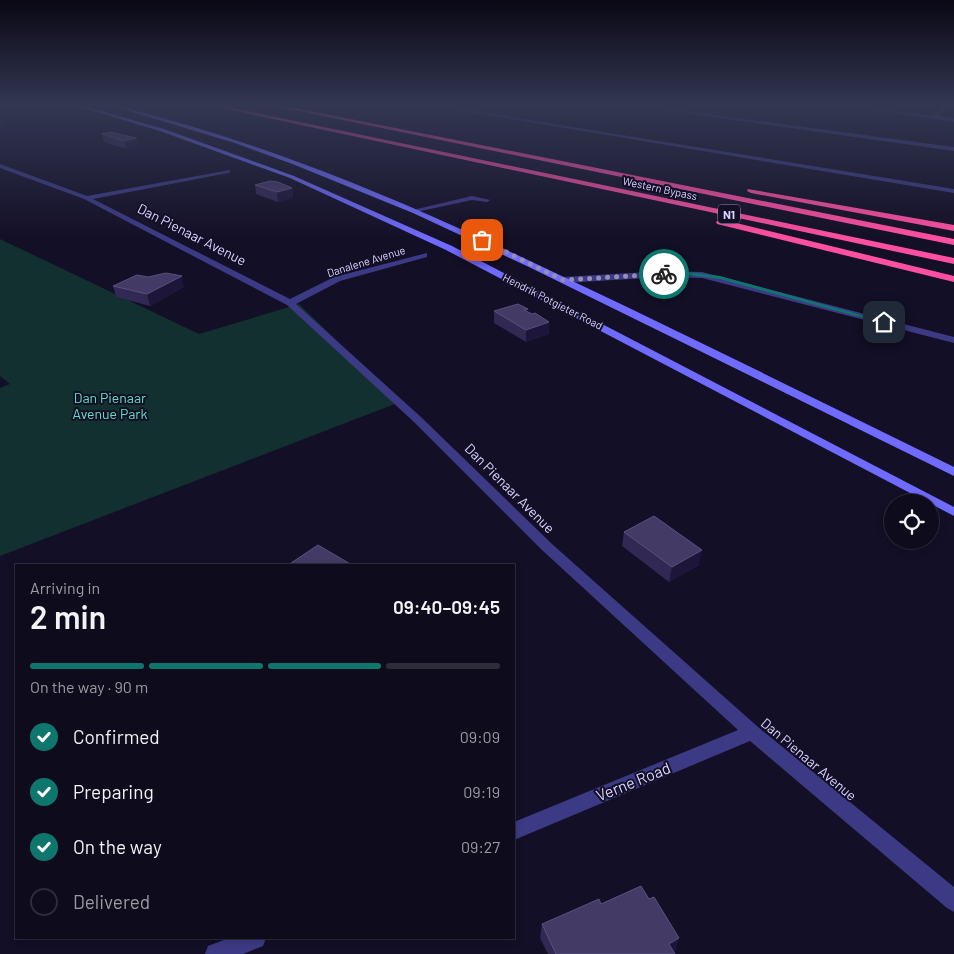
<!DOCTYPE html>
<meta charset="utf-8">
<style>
:root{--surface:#0e0b1c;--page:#171425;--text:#f1f3f6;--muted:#9b9ba3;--line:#2e2b3b;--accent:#0f766e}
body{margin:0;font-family:Barlow,sans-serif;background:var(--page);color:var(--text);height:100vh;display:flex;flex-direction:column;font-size:19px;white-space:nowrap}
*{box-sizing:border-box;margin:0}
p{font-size:16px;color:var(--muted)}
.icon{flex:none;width:28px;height:28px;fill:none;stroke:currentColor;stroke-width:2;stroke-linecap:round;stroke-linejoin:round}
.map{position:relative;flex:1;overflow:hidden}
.drawer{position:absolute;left:15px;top:564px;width:500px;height:375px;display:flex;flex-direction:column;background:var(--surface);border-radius:0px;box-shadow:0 2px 8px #0003,0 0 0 1px var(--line)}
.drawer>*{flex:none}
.tools{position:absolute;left:884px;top:494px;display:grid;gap:10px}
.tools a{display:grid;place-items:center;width:55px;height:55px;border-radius:50%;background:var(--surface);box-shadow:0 2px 8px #0003,0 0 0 1px var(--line);font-size:25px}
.pin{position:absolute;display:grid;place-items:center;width:42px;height:42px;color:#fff;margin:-21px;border-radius:10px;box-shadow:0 2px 8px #0006}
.courier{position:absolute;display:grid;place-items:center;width:50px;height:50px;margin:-25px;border:4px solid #0f766e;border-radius:50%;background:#fff;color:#222;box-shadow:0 1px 6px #0007}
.head em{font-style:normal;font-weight:600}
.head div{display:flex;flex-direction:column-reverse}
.head{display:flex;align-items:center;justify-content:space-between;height:85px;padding:0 15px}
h1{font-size:32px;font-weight:600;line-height:38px}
.bar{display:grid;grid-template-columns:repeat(4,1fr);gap:8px 5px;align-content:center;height:60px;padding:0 15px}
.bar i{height:6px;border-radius:4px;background:var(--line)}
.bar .active{background:var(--accent)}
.bar p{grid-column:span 4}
ol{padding:0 15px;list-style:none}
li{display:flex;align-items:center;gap:15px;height:55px}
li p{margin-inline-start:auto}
li .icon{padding:5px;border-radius:50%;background:var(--accent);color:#fff;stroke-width:4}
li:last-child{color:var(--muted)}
li i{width:28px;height:28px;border:2px solid var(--line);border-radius:50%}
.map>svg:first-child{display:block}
</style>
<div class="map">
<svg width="954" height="954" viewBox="0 0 954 954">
<rect width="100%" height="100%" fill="#130f26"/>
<path fill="#12302f" d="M0,239L199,334L299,304L400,402L0,556V388L10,384L0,376Z"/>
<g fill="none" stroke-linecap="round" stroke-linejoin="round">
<path fill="#3d3a85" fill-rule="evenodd" d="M472,196L490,200L487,202L472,200L416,212L413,210Z"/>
<g fill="#3d3a85" fill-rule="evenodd">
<path d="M434,106H444L954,189V193Z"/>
<path d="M635,106H647L954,147V151Z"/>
<path d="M845,106L932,116L945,106H950L938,116L954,118V122Z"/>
<path d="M0,164L87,196L230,170V172L228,173L93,199L290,299L334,277L427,253V257L340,281L296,304L422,418L552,544L758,727L954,887V912L947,908L750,741L514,840V822L738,730L542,550L414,422L287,305L84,199L0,168Z"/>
<path d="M665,271L702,272L954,337V343L702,278L665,277L563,283L559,280L563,277Z"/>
<path d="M229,938H266L263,946L243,954H205L208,946Z"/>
</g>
<g fill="#6f6bff" fill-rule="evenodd">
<path d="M77,106H84L164,129L294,176L452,246L954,507V516L446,250L290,178L160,131Z"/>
<path d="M112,106H119C180,122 239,140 298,162C410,203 518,255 625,306C735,359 844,413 954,467V476L529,267L413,213L295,165L235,143Z"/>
</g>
<g fill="#ff4fa3" fill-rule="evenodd">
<path d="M212,106H223L954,258V264Z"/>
<path d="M274,106H285L954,239V245Z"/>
<path d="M748,189L954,225V231L751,193L747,191Z"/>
<path d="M720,219L954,276V282L717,224L716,222Z"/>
</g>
</g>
<g fill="#312854">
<path d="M102,134L136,138L138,146L126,149L104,142Z"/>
<path d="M255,185L292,188L293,197L278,202L256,194Z"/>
<path d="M113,286L184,287L150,306L116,297Z"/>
<path d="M494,311L528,312L549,334L526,342L494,323Z"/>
<path d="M624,532L699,565L669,582L622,546Z"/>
<path d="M601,904L675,953V954H548L540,938L542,924Z"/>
</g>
<g fill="#1d163a">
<path d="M0,106H32L0,109Z"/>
<path d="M4,119L6,127L0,128V120Z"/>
<path d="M136,138L138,146L126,149L124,141Z"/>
<path d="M292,188L293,197L278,202L277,192Z"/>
<path d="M182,276L184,287L150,306L147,294Z"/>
<path d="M549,322V334L526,342V330Z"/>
<path d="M702,550L699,565L669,582L672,567Z"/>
<path d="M679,938L675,953L669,944Z"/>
</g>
<g fill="#433a66" stroke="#5a527e">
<path d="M111,132L136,138L124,141L102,134Z"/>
<path d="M270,181L278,182L292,188L277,192L255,185Z"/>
<path d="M166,273L182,276L147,294L113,286L137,275L148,277Z"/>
<path d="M518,304L528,309L524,310L532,314L535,313L549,322L526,330L494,311Z"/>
<path d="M654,516L702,550L672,567L624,532Z"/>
<path d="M318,545L352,565H288Z"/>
<path d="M641,886L649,899L654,897L679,938L669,944L675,954H556L542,924L599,899L601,904Z"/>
</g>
<linearGradient id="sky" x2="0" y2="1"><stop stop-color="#0a0815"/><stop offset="0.44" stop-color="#333752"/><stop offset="1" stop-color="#333752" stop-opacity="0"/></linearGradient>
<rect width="954" height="239" fill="url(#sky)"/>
<path fill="#0f766e" d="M664,272H688L720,276L887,322L882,323L720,279L688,275H662Z"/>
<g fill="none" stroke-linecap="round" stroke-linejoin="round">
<path stroke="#948fb3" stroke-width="5" stroke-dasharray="0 9" d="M482,240L563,280L664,274"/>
</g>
<g text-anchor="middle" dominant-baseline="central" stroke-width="4" stroke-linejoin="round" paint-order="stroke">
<g font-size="11" fill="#d9d4ff" stroke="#130f26">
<text transform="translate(660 188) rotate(12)">Western Bypass</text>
<text transform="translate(366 261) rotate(-17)">Danalene Avenue</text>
<text transform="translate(553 301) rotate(27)">Hendrik Potgieter Road</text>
</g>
<rect fill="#130f26" stroke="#9e99be" stroke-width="1" x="718" y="204.5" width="22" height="19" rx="4"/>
<g font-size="12" font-weight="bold" fill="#d9d4ff">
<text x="729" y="214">N1</text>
</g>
<g font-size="14" fill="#d9d4ff" stroke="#130f26">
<text transform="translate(192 234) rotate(27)">Dan Pienaar Avenue</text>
<text transform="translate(510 488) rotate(45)">Dan Pienaar Avenue</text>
<text transform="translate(809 759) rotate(40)">Dan Pienaar Avenue</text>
</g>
<g font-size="14" fill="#5fe0c0" stroke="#130f26">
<text x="110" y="397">Dan Pienaar<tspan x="110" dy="16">Avenue Park</tspan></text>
</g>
<g font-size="16" fill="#d9d4ff" stroke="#130f26">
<text transform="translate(633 781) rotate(-22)">Verne Road</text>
</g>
</g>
</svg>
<div class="tools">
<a><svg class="icon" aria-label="locate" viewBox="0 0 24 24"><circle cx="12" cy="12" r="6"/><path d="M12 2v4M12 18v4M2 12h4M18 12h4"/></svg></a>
</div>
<div class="pin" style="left:482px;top:240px;background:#ea580c"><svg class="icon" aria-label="bag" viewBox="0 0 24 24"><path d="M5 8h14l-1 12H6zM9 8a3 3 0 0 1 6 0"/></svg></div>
<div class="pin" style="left:884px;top:322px;background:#1f2937"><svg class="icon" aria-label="home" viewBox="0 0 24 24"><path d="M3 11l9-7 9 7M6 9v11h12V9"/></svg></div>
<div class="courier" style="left:664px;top:274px"><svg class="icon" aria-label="bike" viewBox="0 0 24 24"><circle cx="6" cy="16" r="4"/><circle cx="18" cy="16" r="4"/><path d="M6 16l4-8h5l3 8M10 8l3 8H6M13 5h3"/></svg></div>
<section class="drawer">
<div class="head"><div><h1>2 min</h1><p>Arriving in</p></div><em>09:40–09:45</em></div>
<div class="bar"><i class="active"></i><i class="active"></i><i class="active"></i><i></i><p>On the way · 90 m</p></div>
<ol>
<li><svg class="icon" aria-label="check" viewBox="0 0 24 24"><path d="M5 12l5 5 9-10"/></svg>Confirmed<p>09:09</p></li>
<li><svg class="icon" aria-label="check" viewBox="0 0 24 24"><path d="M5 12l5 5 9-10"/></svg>Preparing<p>09:19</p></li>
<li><svg class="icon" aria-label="check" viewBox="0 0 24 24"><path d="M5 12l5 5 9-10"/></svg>On the way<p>09:27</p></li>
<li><i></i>Delivered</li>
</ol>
</section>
</div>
